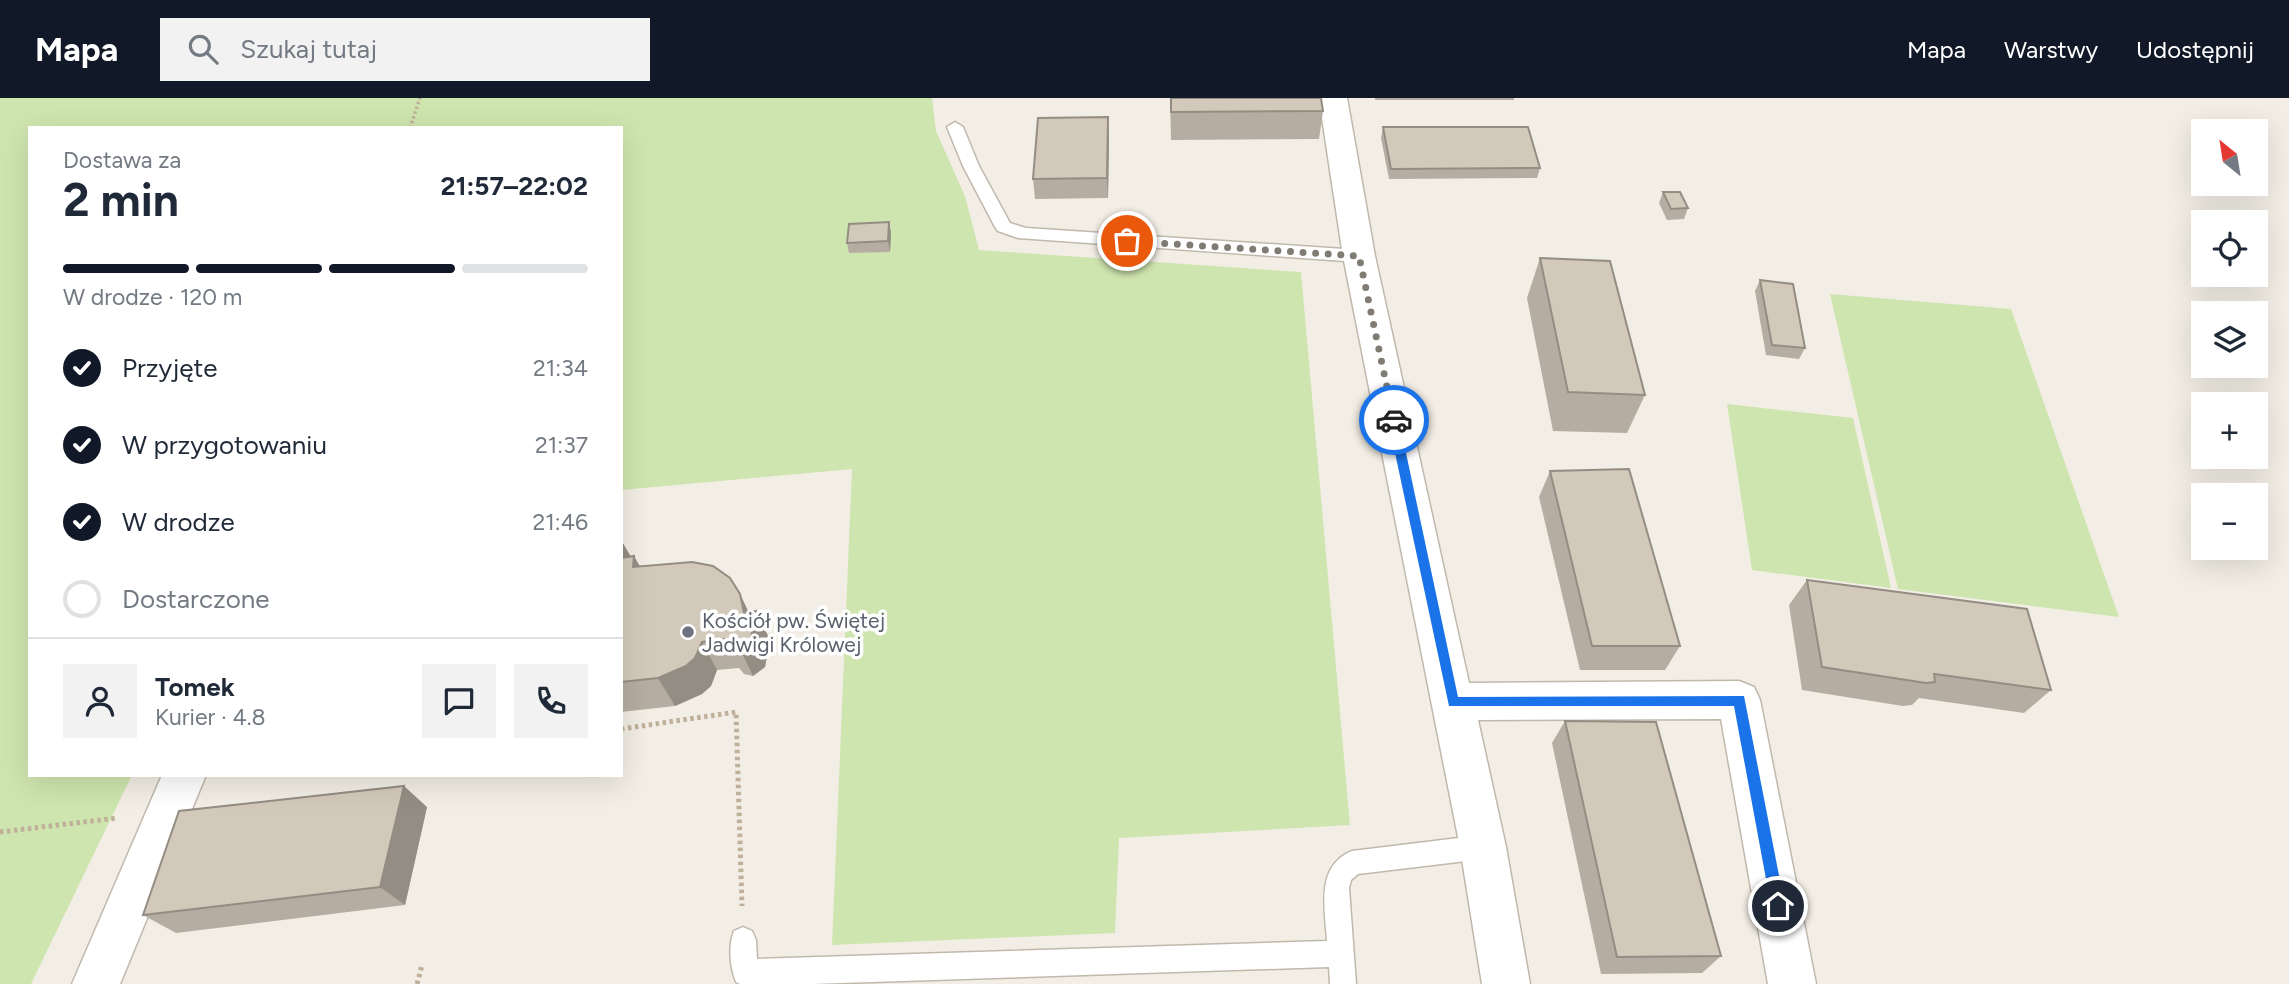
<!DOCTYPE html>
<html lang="pl">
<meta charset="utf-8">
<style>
:root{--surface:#fff;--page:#f2f2f3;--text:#1f2937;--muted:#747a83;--line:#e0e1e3;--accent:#111827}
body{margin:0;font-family:Figtree,sans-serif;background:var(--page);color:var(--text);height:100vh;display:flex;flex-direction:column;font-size:26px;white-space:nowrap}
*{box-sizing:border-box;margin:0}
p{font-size:23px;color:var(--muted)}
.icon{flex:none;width:38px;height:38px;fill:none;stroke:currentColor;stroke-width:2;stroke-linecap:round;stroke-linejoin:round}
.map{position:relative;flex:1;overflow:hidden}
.details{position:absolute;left:28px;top:28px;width:595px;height:651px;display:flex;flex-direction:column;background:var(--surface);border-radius:0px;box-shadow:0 7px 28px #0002}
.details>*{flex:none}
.needle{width:46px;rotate:330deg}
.buttons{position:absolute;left:2191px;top:21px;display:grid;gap:14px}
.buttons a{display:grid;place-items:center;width:77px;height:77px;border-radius:0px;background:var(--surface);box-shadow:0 7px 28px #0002;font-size:35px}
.pin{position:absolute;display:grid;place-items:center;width:60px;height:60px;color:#fff;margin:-30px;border:4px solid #fff;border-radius:50%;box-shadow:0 2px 7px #0007}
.courier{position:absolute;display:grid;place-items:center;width:70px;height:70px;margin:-35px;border:5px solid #1a73e8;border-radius:50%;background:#fff;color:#222;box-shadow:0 2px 9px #0007}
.overview em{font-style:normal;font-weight:700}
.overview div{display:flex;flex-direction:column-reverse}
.overview{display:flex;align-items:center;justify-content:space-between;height:119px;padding:0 35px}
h1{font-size:46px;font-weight:700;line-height:52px}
.bar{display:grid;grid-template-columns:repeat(4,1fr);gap:10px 7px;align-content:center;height:84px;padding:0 35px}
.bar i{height:9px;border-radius:5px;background:var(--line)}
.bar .current{background:var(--accent)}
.bar p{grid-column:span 4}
.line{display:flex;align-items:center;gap:18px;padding:0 35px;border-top:2px solid var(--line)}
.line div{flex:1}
.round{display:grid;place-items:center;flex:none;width:74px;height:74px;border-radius:0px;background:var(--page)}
ol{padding:0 35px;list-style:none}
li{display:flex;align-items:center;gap:21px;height:77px}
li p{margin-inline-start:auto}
li .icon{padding:7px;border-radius:50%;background:var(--accent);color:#fff;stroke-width:4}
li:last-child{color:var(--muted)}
li i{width:38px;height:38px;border:4px solid var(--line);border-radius:50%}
header{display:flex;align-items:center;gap:42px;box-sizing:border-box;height:98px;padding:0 35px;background:var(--accent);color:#fff}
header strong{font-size:33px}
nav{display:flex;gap:38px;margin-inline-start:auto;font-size:24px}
.search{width:490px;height:63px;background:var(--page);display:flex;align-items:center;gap:18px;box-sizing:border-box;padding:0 24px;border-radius:0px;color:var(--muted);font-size:26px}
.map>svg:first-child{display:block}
</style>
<header>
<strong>Mapa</strong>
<div class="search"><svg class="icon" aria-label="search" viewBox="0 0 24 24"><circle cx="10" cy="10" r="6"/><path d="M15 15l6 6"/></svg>Szukaj tutaj</div>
<nav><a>Mapa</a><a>Warstwy</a><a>Udostępnij</a></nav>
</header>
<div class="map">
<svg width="2289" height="886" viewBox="0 0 2289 886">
<rect width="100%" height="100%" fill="#f2eee5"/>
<g fill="#cfe5af">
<path d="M0,0H932L936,33L965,98L979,152L1301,174L1350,727L1119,740L1115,835L832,847L852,371L621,392V30H30V677H132L31,886H0Z"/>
<path d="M1830,196L2011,211L2119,519L1898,491Z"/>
<path d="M1727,306L1853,320L1891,490L1752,472Z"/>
</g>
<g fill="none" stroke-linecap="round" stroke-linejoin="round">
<g stroke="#c0b8ab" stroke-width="3">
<g id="lane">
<path d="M955,24L963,29L979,68L1010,125L1026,130L1359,152L1368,158L1359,164L1018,140L998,133L995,129L963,68L947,29Z"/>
<path d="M1483,737L1492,741L1495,749L1492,757L1483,761L1358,776L1351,782L1349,790L1356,886H1330L1329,869L811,886H740L736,884C730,869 728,848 734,833L743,829L752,833L756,842L757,861L1327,843C1325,811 1315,768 1352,753Z"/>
</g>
</g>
<g stroke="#c0b8ab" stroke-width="3">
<g id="street">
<path d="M1319,0H1347L1375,158L1469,585L1739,583L1754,589L1760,602L1816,886H1768L1721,621L1478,622L1506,749L1530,886H1482L1460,749L1343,158Z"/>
<path d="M162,677H206L120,886H72Z"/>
</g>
</g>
<path stroke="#beb09a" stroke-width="3.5" stroke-dasharray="2.5 2.5" stroke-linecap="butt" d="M410,30L420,0"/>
<g stroke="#beb09a" stroke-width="5" stroke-dasharray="3.5 3.5" stroke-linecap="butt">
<path d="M621,631L736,614L742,808"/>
<path d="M0,734L117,720"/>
<path d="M417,886L422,867"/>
</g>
<use href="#lane" fill="#fff" fill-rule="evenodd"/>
<use href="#street" fill="#fff" fill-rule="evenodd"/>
</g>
<g fill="#b5ada1">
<path d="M1170,0H1321L1323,13L1319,41L1171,42Z"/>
<rect x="1375" y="0" width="139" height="2"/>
<path d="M1383,29L1540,70L1537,80L1389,81L1381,40Z"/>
<path d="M1109,39L1108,100L1035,101L1033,81Z"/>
<path d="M1663,94L1688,110L1684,121L1667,122L1659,105Z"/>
<path d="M889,124L891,135L890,154L849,155L847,145Z"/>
<path d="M1540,160L1645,297L1627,335L1553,333L1527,200Z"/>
<path d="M1760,182L1805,250L1799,261L1766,257L1755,193Z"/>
<path d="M1550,373L1680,548L1665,572H1580L1539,399Z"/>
<path d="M621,442L630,458L640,468L749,514L756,513L770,542L765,569L753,578L744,576L739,570L717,572L711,588L702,596L675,608L621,614Z"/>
<path d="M1807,482L2051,592L2024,615L1919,600L1912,607L1903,608L1802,592L1789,507Z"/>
<path d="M1565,623L1721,858L1702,875L1601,876L1552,645Z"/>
<path d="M427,709L405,807L176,835L143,817Z"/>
</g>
<g fill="#948d83">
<path d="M1108,19L1109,39L1108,100L1107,80Z"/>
<path d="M889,124L891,135L890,154L888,143Z"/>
<path d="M621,442L634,464V458L651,488L621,473Z"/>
<path d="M740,496L754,525L756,513L770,542L765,569L753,578L739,549L744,515Z"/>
<path d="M702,544L717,572L711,588L702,596L675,608L658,580Z"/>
<path d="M404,688L427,709L405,807L380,789Z"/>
</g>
<g fill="#d3c9bb" stroke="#948d83" stroke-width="2">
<path d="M1171,0H1321L1323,13L1171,14Z"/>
<path d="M1108,19L1107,80L1033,81L1038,20Z"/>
<path d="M1383,29H1528L1540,70L1391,71Z"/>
<path d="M1663,94H1680L1688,110L1671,111Z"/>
<path d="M889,124L888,143L847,145L849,126Z"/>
<path d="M1540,160L1610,163L1645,297L1568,294Z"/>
<path d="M1760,182L1793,186L1805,250L1772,247Z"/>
<path d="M1629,371L1680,548H1592L1550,373Z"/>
<path d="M634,458L633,469L692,464L713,468L730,480L740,496L744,515L756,513L751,540L739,549L729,548L725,541L702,544L695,560L686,568L658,580L621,584V460Z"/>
<path d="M1807,482L2027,511L2051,592L1934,576L1935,584L1926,585L1822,569Z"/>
<path d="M1565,623L1656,624L1721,858L1617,859Z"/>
<path d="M404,688L380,789L143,817L179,713Z"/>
</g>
<path fill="#1a73e8" d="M1394,318L1399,322L1458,599L1744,598L1785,808L1783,813L1778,815L1771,808L1734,608H1449L1388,322Z"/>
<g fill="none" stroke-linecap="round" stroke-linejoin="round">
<path stroke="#817c73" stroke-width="7" stroke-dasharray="0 12.6" d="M1127,143L1359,158L1394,322"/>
</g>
<circle fill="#6b7280" stroke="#fff" stroke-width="2.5" cx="688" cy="534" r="7"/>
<g text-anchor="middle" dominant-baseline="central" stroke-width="7" stroke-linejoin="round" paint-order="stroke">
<g font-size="21" fill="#5b616d" stroke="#fff" text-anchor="start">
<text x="702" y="522">Kościół pw. Świętej<tspan x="702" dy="24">Jadwigi Królowej</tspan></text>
</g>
</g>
</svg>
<div class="buttons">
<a><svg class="needle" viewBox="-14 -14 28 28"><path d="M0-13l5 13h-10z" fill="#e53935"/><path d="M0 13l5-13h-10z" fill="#747a83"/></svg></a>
<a><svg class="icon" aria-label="locate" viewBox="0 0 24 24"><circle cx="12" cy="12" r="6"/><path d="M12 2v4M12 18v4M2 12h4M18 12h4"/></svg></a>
<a><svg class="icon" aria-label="layers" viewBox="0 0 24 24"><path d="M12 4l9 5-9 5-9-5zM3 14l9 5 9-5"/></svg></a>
<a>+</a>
<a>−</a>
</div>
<div class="pin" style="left:1127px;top:143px;background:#ea580c"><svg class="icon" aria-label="bag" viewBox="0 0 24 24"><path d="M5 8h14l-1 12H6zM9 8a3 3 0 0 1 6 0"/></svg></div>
<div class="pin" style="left:1778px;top:808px;background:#1f2937"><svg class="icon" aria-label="home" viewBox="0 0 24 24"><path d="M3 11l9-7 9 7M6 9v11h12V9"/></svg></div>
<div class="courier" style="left:1394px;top:322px"><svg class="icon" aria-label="car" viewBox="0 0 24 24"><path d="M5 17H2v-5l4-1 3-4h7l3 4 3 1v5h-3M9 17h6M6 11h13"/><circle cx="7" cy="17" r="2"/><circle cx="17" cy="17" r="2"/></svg></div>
<section class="details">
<div class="overview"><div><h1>2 min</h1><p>Dostawa za</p></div><em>21:57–22:02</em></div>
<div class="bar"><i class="current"></i><i class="current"></i><i class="current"></i><i></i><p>W drodze · 120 m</p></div>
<ol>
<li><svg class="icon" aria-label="check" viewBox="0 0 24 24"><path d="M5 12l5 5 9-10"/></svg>Przyjęte<p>21:34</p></li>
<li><svg class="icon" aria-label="check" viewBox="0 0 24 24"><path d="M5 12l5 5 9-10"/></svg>W przygotowaniu<p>21:37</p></li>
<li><svg class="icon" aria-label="check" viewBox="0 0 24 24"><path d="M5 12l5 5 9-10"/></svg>W drodze<p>21:46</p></li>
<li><i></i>Dostarczone</li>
</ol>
<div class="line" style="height:126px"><a class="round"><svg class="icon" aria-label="person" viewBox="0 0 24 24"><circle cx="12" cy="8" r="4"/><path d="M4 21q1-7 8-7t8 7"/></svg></a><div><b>Tomek</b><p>Kurier · 4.8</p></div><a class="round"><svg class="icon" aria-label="chat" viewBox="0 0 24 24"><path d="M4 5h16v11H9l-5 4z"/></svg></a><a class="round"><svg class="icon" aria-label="phone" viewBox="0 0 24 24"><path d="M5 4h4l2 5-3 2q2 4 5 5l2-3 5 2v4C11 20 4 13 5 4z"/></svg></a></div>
</section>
</div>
